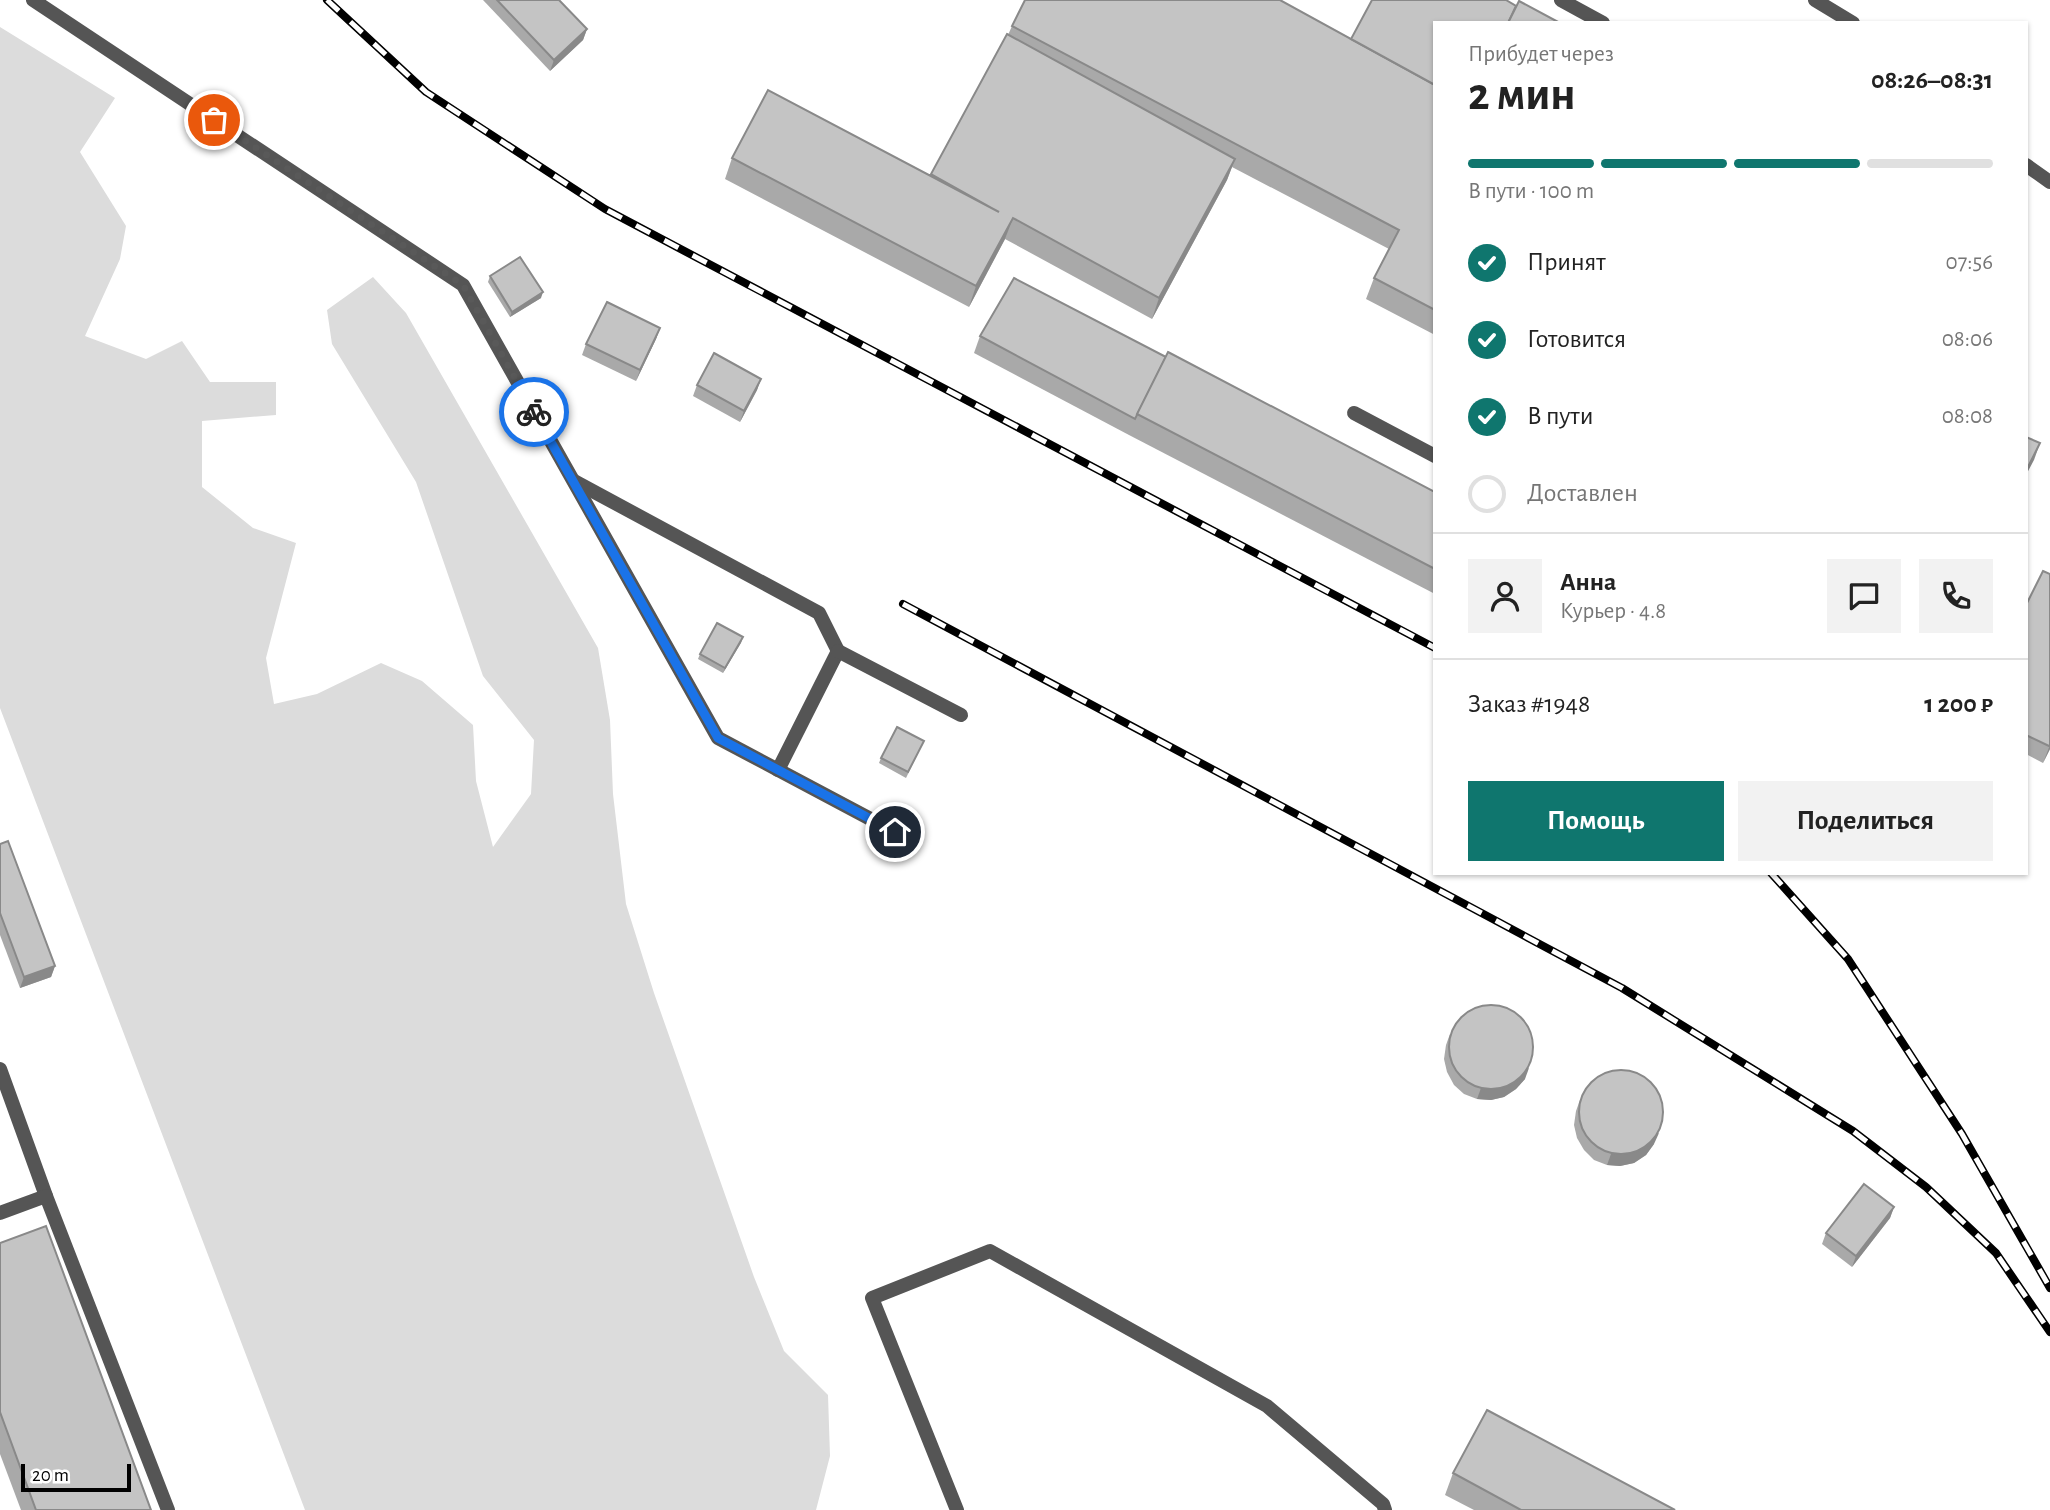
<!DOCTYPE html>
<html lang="ru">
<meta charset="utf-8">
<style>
:root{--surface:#fff;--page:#f2f2f2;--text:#222;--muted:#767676;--line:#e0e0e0;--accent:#0f766e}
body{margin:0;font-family:"Alegreya Sans",sans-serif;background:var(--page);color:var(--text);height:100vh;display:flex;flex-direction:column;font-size:26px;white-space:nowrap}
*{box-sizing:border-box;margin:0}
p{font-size:23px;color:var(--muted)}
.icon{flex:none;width:38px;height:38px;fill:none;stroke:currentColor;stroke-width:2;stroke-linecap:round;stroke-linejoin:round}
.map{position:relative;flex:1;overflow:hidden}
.sheet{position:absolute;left:1433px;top:21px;width:595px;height:854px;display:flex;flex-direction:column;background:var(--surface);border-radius:0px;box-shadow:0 2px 5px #0004}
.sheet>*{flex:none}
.scale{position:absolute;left:21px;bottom:18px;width:110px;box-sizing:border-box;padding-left:7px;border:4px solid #000;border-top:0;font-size:19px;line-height:24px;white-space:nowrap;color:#000;-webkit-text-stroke:5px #fff;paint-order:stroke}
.pin{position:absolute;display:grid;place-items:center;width:60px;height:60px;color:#fff;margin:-30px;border:4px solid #fff;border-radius:50%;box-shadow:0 2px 7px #0007}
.courier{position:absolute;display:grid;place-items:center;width:70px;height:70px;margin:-35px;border:5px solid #1a73e8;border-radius:50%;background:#fff;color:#222;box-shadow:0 2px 9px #0007}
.head em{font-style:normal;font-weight:700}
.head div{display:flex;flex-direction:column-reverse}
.head{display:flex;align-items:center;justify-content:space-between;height:119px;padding:0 35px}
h1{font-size:46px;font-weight:700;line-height:52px}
.bar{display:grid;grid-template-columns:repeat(4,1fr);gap:10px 7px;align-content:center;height:84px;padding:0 35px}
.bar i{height:9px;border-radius:5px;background:var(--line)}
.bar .active{background:var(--accent)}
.bar p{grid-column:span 4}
.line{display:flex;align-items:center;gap:18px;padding:0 35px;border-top:2px solid var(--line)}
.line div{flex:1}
.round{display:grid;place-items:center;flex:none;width:74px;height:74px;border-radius:0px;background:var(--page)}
ol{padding:0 35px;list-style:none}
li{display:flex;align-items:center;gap:21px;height:77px}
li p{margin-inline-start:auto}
li .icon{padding:7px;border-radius:50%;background:var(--accent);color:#fff;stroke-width:4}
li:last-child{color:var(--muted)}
li i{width:38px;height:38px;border:4px solid var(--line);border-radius:50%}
.button{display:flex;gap:14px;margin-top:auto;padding:14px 35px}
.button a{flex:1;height:80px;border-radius:0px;background:var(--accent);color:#fff;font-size:28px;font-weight:700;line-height:80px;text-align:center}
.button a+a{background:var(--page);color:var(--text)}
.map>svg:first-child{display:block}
</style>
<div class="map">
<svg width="2050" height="1510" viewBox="0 0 2050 1510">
<rect width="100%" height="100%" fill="#fff"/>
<path fill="#dcdcdc" d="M0,27L115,98L80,152L126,226L120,259L85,336L146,359L182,341L210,382H276V415L202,421V487L253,528L296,543L266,658L274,704L317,694L381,663L422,681L473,725L476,781L493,847L531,794L534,740L483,676L416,482L332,344L327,310L373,277L406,313L598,648L610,720L613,794L626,904L654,993L754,1277L784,1351L828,1395L830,1456L816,1510H305L0,708Z"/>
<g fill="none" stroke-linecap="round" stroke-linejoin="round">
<g stroke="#555" stroke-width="14">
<path d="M33,0L463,285L718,738L895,832"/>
<path d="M1561,0L1603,23"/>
<path d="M1815,0L1853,23"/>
<path d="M2026,165L2050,182"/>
<path d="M1354,413L1435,456"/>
<path d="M574,481L819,613L838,651L778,770"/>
<path d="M838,651L961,715"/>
<path d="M0,1069L46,1196L168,1510"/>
<path d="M0,1213L46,1196"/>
<path d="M957,1510L872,1298L990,1251L1267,1406L1383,1504L1385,1510"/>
</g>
<g stroke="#000" stroke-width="8">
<g id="rail">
<path d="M327,0L426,92L605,209L1435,648"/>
<path d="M903,604L1622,988L1853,1131L1926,1187L1996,1253L2050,1332"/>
<path d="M1771,873L1848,959L1962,1134L2050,1288"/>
</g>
</g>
<use href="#rail" stroke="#fff" stroke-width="5" stroke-dasharray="16" stroke-linecap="butt"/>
</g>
<g fill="#a9a9a9">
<path d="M483,0H559L587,29L583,40L550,71Z"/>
<path d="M1516,6L1560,23H1435V335L1366,299L1374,278L1389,249L1232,167L1227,180L1152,319L1005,239L969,307L725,179L732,158L930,176L1008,35L1012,26L1351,39Z"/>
<path d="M490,276L541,298L510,317L488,282Z"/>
<path d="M660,328L656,339L636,381L582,355L586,344Z"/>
<path d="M980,336L1166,357L1435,492V594L1129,435L974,353Z"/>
<path d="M761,379L757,390L740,422L693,396L697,385Z"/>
<path d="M2050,574V749L2043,763L2026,754V605Z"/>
<path d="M743,637L723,673L698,659L700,654Z"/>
<path d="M924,741L906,778L879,763L881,758Z"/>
<path d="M0,844L55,966L51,977L20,988L0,935Z"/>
<path d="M1450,1034L1525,1079L1516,1089L1504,1097L1491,1100L1477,1099L1464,1094L1454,1085L1447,1072L1444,1059L1446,1045Z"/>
<path d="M1580,1100L1654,1144L1646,1155L1634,1163L1620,1166L1607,1165L1594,1160L1584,1150L1577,1138L1574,1125L1576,1111Z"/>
<path d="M1894,1207L1890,1218L1852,1267L1822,1244L1826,1233Z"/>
<path d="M0,1243L151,1510H21L0,1454Z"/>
<path d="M1453,1473L1675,1510H1474L1445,1495Z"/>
</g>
<g fill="#898989">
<path d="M587,29L583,40L550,71L554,60Z"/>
<path d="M1235,159L1227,180L1152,319L1159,298Z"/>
<path d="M1013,218L1005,239L969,307L976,286Z"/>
<path d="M543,292L541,298L510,317L512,312Z"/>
<path d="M660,328L656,339L636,381L640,370Z"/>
<path d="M761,379L757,390L740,422L744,411Z"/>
<path d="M2040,443L2034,460L2026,475V471Z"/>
<path d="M743,637L741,643L723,673L725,668Z"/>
<path d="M2050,745V749L2043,763Z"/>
<path d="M55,966L51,977L20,988L24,977Z"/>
<path d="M1529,1068L1525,1079L1516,1089L1504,1097L1491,1100L1477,1099L1481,1088Z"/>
<path d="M1659,1133L1654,1144L1646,1155L1634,1163L1620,1166L1607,1165L1611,1154Z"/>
<path d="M1894,1207L1890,1218L1852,1267L1856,1256Z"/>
</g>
<g fill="#c4c4c4" stroke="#898989" stroke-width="2">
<path d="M497,0H559L587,29L554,60Z"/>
<path d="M1025,0H1280L1435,85V310L1374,278L1399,230L1012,26Z"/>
<path d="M1372,0H1506L1516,6L1508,23H1435V85L1351,39Z"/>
<path d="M1519,1L1560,23H1508Z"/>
<path d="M1007,34L1235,159L1159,298L1013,218L976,286L732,158L768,90L999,212L931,174Z"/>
<path d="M520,257L543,292L512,312L490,276Z"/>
<path d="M1014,278L1166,357L1135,419L980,336Z"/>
<path d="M607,302L660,328L640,370L586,344Z"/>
<path d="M1168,352L1435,492V569L1137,414Z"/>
<path d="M714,353L761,379L744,411L697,385Z"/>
<path d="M2026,437L2040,443L2026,471Z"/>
<path d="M2043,571L2050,574V745L2049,746L2026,735V605Z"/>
<path d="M717,623L743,637L725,668L700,654Z"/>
<path d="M897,727L924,741L908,772L881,758Z"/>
<path d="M8,841L55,966L24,977L0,913V844Z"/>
<circle cx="1491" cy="1047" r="42"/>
<circle cx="1621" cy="1112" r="42"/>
<path d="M1864,1184L1894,1207L1856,1256L1826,1233Z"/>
<path d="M46,1226L151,1510H36L0,1412V1243Z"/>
<path d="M1487,1410L1675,1510H1521L1453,1473Z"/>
</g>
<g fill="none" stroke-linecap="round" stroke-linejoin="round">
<path stroke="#595959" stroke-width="7" stroke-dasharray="0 12.6" d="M214,120L463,285L534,412"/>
<path stroke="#1a73e8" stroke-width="9" d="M534,412L718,738L895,832"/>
</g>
</svg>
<div class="scale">20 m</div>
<div class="pin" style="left:214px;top:120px;background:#ea580c"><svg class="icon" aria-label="bag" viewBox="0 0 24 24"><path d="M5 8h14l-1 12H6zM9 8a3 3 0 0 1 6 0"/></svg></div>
<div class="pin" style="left:895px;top:832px;background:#1f2937"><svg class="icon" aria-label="home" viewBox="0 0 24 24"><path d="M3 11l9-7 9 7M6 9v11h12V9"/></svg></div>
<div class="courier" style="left:534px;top:412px"><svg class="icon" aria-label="bike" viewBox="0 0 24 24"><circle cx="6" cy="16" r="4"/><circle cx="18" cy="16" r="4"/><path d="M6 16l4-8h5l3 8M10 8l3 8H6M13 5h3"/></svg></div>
<section class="sheet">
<div class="head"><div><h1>2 мин</h1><p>Прибудет через</p></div><em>08:26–08:31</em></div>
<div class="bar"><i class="active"></i><i class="active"></i><i class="active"></i><i></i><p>В пути · 100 m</p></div>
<ol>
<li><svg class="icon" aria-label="check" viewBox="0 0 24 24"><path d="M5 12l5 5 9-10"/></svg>Принят<p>07:56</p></li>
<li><svg class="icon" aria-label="check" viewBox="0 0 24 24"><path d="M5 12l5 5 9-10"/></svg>Готовится<p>08:06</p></li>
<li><svg class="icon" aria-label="check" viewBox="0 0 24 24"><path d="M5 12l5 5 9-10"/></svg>В пути<p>08:08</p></li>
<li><i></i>Доставлен</li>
</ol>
<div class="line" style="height:126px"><a class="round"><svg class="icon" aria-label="person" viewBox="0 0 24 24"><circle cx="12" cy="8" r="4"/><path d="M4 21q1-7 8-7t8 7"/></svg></a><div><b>Анна</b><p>Курьер · 4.8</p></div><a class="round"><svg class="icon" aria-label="chat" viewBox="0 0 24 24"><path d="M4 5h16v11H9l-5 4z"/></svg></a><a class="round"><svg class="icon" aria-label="phone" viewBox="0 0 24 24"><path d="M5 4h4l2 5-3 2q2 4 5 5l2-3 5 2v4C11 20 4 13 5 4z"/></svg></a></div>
<div class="line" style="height:91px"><div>Заказ #1948</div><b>1 200 ₽</b></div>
<div class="button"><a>Помощь</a><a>Поделиться</a></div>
</section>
</div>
